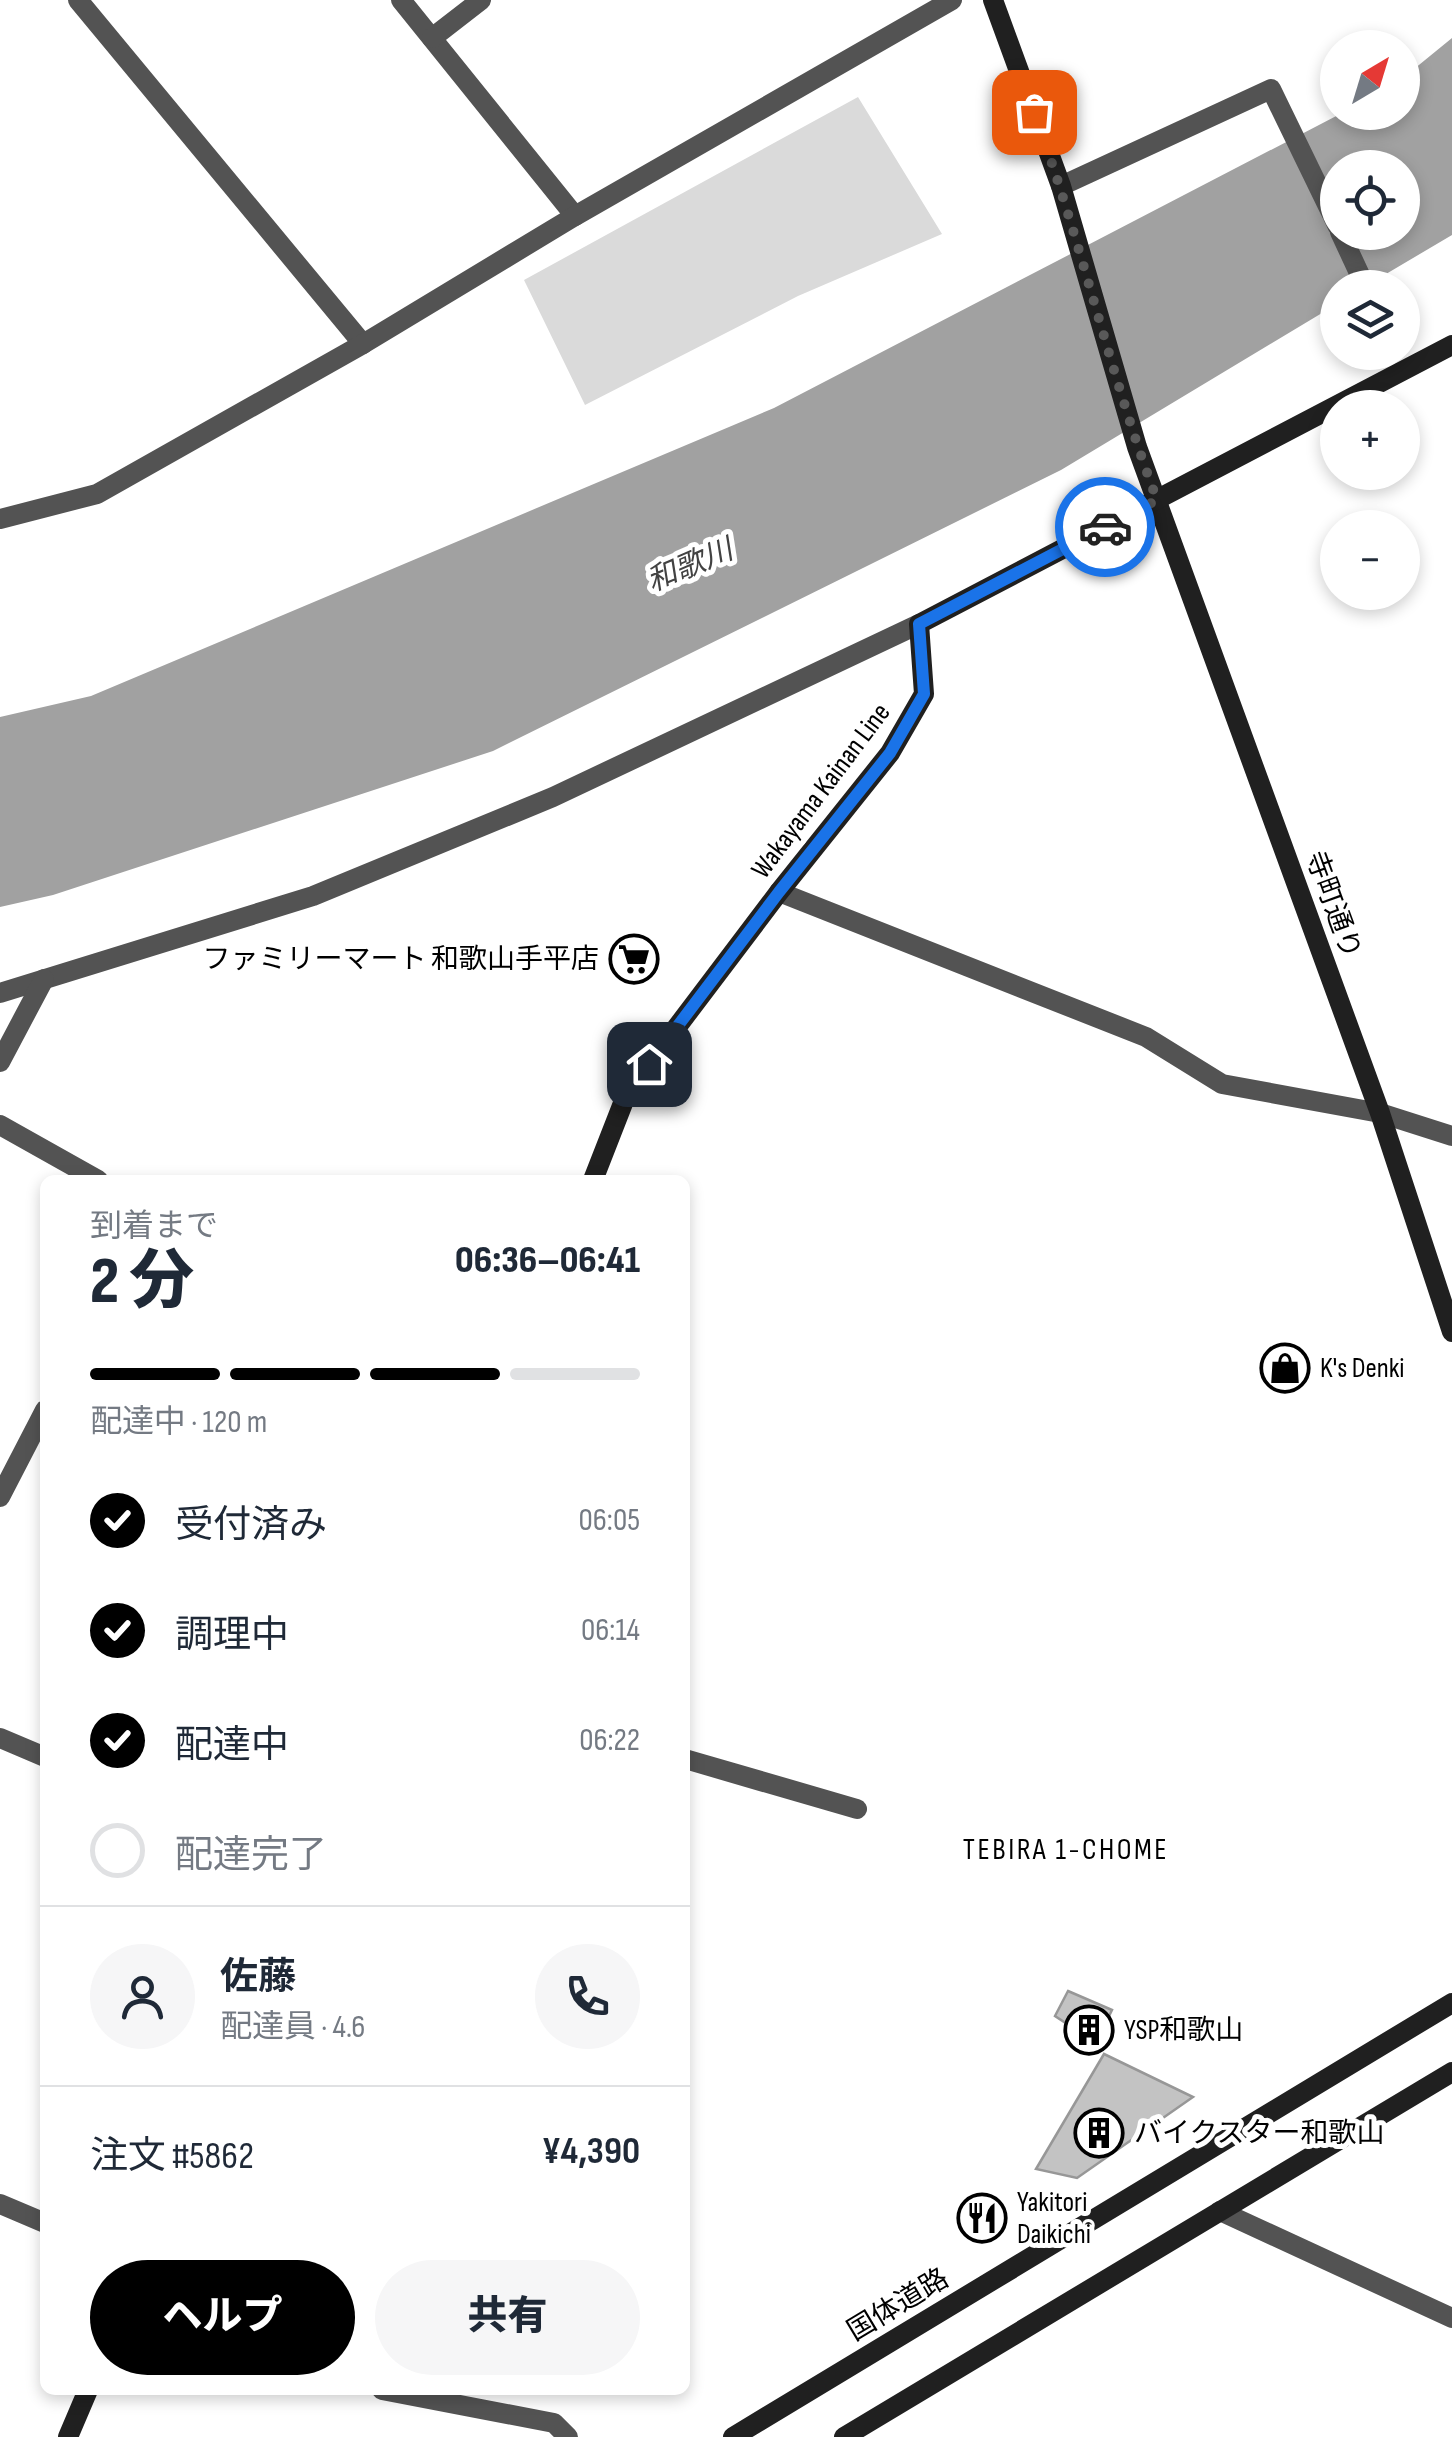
<!DOCTYPE html>
<html lang="ja">
<meta charset="utf-8">
<style>
:root{--surface:#fff;--page:#f6f6f7;--text:#1f2937;--muted:#747a83;--line:#e0e1e3;--accent:#000}
body{margin:0;font-family:"Sofia Sans Condensed","Noto Sans JP",sans-serif;background:var(--page);color:var(--text);height:100vh;display:flex;flex-direction:column;font-size:38px;white-space:nowrap}
*{box-sizing:border-box;margin:0}
p{font-size:32px;color:var(--muted)}
.icon{flex:none;width:55px;height:55px;fill:none;stroke:currentColor;stroke-width:2;stroke-linecap:round;stroke-linejoin:round}
.map{position:relative;flex:1;overflow:hidden}
.sheet{position:absolute;left:40px;top:1175px;width:650px;height:1220px;display:flex;flex-direction:column;background:var(--surface);border-radius:15px;box-shadow:0 5px 15px #0003}
.sheet>*{flex:none}
.needle{width:65px;rotate:38deg}
.tools{position:absolute;left:1320px;top:30px;display:grid;gap:20px}
.tools a{display:grid;place-items:center;width:100px;height:100px;border-radius:50%;background:var(--surface);box-shadow:0 5px 15px #0003;font-size:50px}
.pin{position:absolute;display:grid;place-items:center;width:85px;height:85px;color:#fff;margin:-42px;border-radius:20px;box-shadow:0 5px 15px #0006}
.courier{position:absolute;display:grid;place-items:center;width:100px;height:100px;margin:-50px;border:8px solid #1a73e8;border-radius:50%;background:#fff;color:#222;box-shadow:0 2px 12px #0007}
.head em{font-style:normal;font-weight:800}
.head div{display:flex;flex-direction:column-reverse}
.head{display:flex;align-items:center;justify-content:space-between;height:170px;padding:0 50px}
h1{font-size:65px;font-weight:800;line-height:75px}
.bar{display:grid;grid-template-columns:repeat(4,1fr);gap:15px 10px;align-content:center;height:120px;padding:0 50px}
.bar i{height:12px;border-radius:8px;background:var(--line)}
.bar .active{background:var(--accent)}
.bar p{grid-column:span 4}
.line{display:flex;align-items:center;gap:25px;padding:0 50px;border-top:2px solid var(--line)}
.line div{flex:1}
.round{display:grid;place-items:center;flex:none;width:105px;height:105px;border-radius:52px;background:var(--page)}
ol{padding:0 50px;list-style:none}
li{display:flex;align-items:center;gap:30px;height:110px}
li p{margin-inline-start:auto}
li .icon{padding:10px;border-radius:50%;background:var(--accent);color:#fff;stroke-width:4}
li:last-child{color:var(--muted)}
li i{width:55px;height:55px;border:5px solid var(--line);border-radius:50%}
.button{display:flex;gap:20px;margin-top:auto;padding:20px 50px}
.button a{flex:1;height:115px;border-radius:60px;background:var(--accent);color:#fff;font-size:40px;font-weight:800;line-height:115px;text-align:center}
.button a+a{background:var(--page);color:var(--text)}
.map>svg:first-child{display:block}
</style>
<div class="map">
<svg width="1452" height="2437" viewBox="0 0 1452 2437">
<rect width="100%" height="100%" fill="#fff"/>
<path fill="#dadada" d="M858,97L942,234L798,296L585,405L524,280Z"/>
<path fill="#a1a1a1" fill-rule="evenodd" d="M1452,38V235L1364,287L1338,288L1337,304L1061,470L493,751L53,895L0,907V717L91,696L774,408L1342,113L1402,112L1403,78ZM1338,168H1402V232H1338Z"/>
<g fill="#c3c3c3" stroke="#979797" stroke-width="2.5">
<path d="M1068,1991L1112,2010L1096,2043L1055,2016Z"/>
<path d="M1104,2054L1193,2097L1077,2178L1036,2169Z"/>
</g>
<g fill="none" stroke-linecap="round" stroke-linejoin="round">
<path stroke="#535353" stroke-width="20" d="M685,1759L857,1809"/>
<g stroke="#535353" stroke-width="20">
<path d="M78,0L363,344"/>
<path d="M401,0L575,216"/>
<path d="M432,38L481,0"/>
<path d="M1061,186L1271,89L1338,227"/>
<path d="M1340,232L1366,288"/>
<path d="M0,519L97,494L363,344L575,216L952,0"/>
<path d="M779,892L1146,1037L1222,1084L1380,1113L1452,1136"/>
<path d="M0,993L313,896L553,797L919,624"/>
<path d="M0,1062L44,979"/>
<path d="M0,1125L98,1180"/>
<path d="M0,1497L45,1410"/>
<path d="M0,1738L45,1757"/>
<path d="M0,2204L45,2223"/>
<path d="M1220,2211L1452,2318"/>
<path d="M382,2390L554,2423L568,2437"/>
</g>
<g stroke="#202020" stroke-width="20">
<path d="M993,0L1061,186L1137,447L1380,1113L1452,1332"/>
<path d="M593,1180L627,1093L779,892L890,753L924,694L919,624L1452,345"/>
<path d="M68,2437L88,2390"/>
<path d="M733,2437L1452,2003"/>
<path d="M844,2437L1452,2072"/>
</g>
</g>
<g fill="none" stroke-linecap="round" stroke-linejoin="round">
<path stroke="#595959" stroke-width="10" stroke-dasharray="0 18" d="M1034,112C1081,239 1109,372 1157,500L1105,527"/>
<path stroke="#1a73e8" stroke-width="12" d="M649,1064L779,892L890,753L924,694L919,624L1105,527"/>
</g>
<defs>
<g id="supermarket-ring" transform="scale(2.5)"><circle r="9.5" fill="#fff" stroke="#000" stroke-width="1.5"/><path d="M-6-5.5h2.5l.6 2H6L4.5 2H-2.5L-4.4-4H-6ZM-1.5 3.2a1.3 1.3 0 1 0 .1 0ZM3 3.2a1.3 1.3 0 1 0 .1 0Z" fill="#000"/></g>
<g id="shop-ring" transform="scale(2.5)"><circle r="9.5" fill="#fff" stroke="#000" stroke-width="1.5"/><path d="M-5-2.5h2.3a2.7 3.5 0 0 1 5.4 0H5L5.5 6h-11ZM-1.5-2.5h3a1.5 2.3 0 0 0-3 0Z" fill="#000"/></g>
<g id="building-ring" transform="scale(2.5)"><circle r="9.5" fill="#fff" stroke="#000" stroke-width="1.5"/><path d="M-4-6H4V6H1V3H-1V6H-4ZM-2.5-4.3h1.7v1.8h-1.7ZM.8-4.3h1.7v1.8H.8ZM-2.5-1h1.7V.8h-1.7ZM.8-1h1.7V.8H.8Z" fill="#000"/></g>
<g id="restaurant-ring" transform="scale(2.5)"><circle r="9.5" fill="#fff" stroke="#000" stroke-width="1.5"/><path d="M-5-6h1v4h1v-4h1v4h1v-4h1v5L-1.5 .5V6h-2V.5L-5-1ZM5-6V6H3V1.5H1.5Q1.5-4 5-6Z" fill="#000"/></g>
</defs>
<g fill-rule="evenodd">
<use href="#supermarket-ring" x="634" y="959"/>
<use href="#shop-ring" x="1285" y="1368"/>
<use href="#building-ring" x="1089" y="2030"/>
<use href="#building-ring" x="1099" y="2133"/>
<use href="#restaurant-ring" x="982" y="2218"/>
</g>
<g text-anchor="middle" dominant-baseline="central" stroke-width="10" stroke-linejoin="round" paint-order="stroke">
<g font-size="28" fill="#000" stroke="#fff">
<text transform="translate(821 791) rotate(-53)">Wakayama Kainan Line</text>
<text transform="translate(1333 905) rotate(70)">寺町通り</text>
<text transform="translate(898 2305) rotate(-31)">国体道路</text>
</g>
<g font-size="28" fill="#000" stroke="#fff" text-anchor="start">
<text x="599" y="959" text-anchor="end">ファミリーマート 和歌山手平店</text>
<text x="1320" y="1368">K's Denki</text>
<text x="1124" y="2030">YSP和歌山</text>
<text x="1134" y="2133">バイクスター和歌山</text>
<text x="1017" y="2202">Yakitori<tspan x="1017" dy="32">Daikichi</tspan></text>
</g>
<g font-size="30" font-style="italic" fill="#424242" stroke="#fff">
<text transform="translate(690 566) rotate(-23)">和歌川</text>
</g>
<g font-size="30" letter-spacing="2.5" fill="#000" stroke="#fff">
<text x="1066" y="1850">TEBIRA 1-CHOME</text>
</g>
</g>
</svg>
<div class="tools">
<a><svg class="needle" viewBox="-14 -14 28 28"><path d="M0-13l5 13h-10z" fill="#e53935"/><path d="M0 13l5-13h-10z" fill="#747a83"/></svg></a>
<a><svg class="icon" aria-label="locate" viewBox="0 0 24 24"><circle cx="12" cy="12" r="6"/><path d="M12 2v4M12 18v4M2 12h4M18 12h4"/></svg></a>
<a><svg class="icon" aria-label="layers" viewBox="0 0 24 24"><path d="M12 4l9 5-9 5-9-5zM3 14l9 5 9-5"/></svg></a>
<a>+</a>
<a>−</a>
</div>
<div class="pin" style="left:1034px;top:112px;background:#ea580c"><svg class="icon" aria-label="bag" viewBox="0 0 24 24"><path d="M5 8h14l-1 12H6zM9 8a3 3 0 0 1 6 0"/></svg></div>
<div class="pin" style="left:649px;top:1064px;background:#1f2937"><svg class="icon" aria-label="home" viewBox="0 0 24 24"><path d="M3 11l9-7 9 7M6 9v11h12V9"/></svg></div>
<div class="courier" style="left:1105px;top:527px"><svg class="icon" aria-label="car" viewBox="0 0 24 24"><path d="M5 17H2v-5l4-1 3-4h7l3 4 3 1v5h-3M9 17h6M6 11h13"/><circle cx="7" cy="17" r="2"/><circle cx="17" cy="17" r="2"/></svg></div>
<section class="sheet">
<div class="head"><div><h1>2 分</h1><p>到着まで</p></div><em>06:36–06:41</em></div>
<div class="bar"><i class="active"></i><i class="active"></i><i class="active"></i><i></i><p>配達中 · 120 m</p></div>
<ol>
<li><svg class="icon" aria-label="check" viewBox="0 0 24 24"><path d="M5 12l5 5 9-10"/></svg>受付済み<p>06:05</p></li>
<li><svg class="icon" aria-label="check" viewBox="0 0 24 24"><path d="M5 12l5 5 9-10"/></svg>調理中<p>06:14</p></li>
<li><svg class="icon" aria-label="check" viewBox="0 0 24 24"><path d="M5 12l5 5 9-10"/></svg>配達中<p>06:22</p></li>
<li><i></i>配達完了</li>
</ol>
<div class="line" style="height:180px"><a class="round"><svg class="icon" aria-label="person" viewBox="0 0 24 24"><circle cx="12" cy="8" r="4"/><path d="M4 21q1-7 8-7t8 7"/></svg></a><div><b>佐藤</b><p>配達員 · 4.6</p></div><a class="round"><svg class="icon" aria-label="phone" viewBox="0 0 24 24"><path d="M5 4h4l2 5-3 2q2 4 5 5l2-3 5 2v4C11 20 4 13 5 4z"/></svg></a></div>
<div class="line" style="height:130px"><div>注文 #5862</div><b>¥4,390</b></div>
<div class="button"><a>ヘルプ</a><a>共有</a></div>
</section>
</div>
